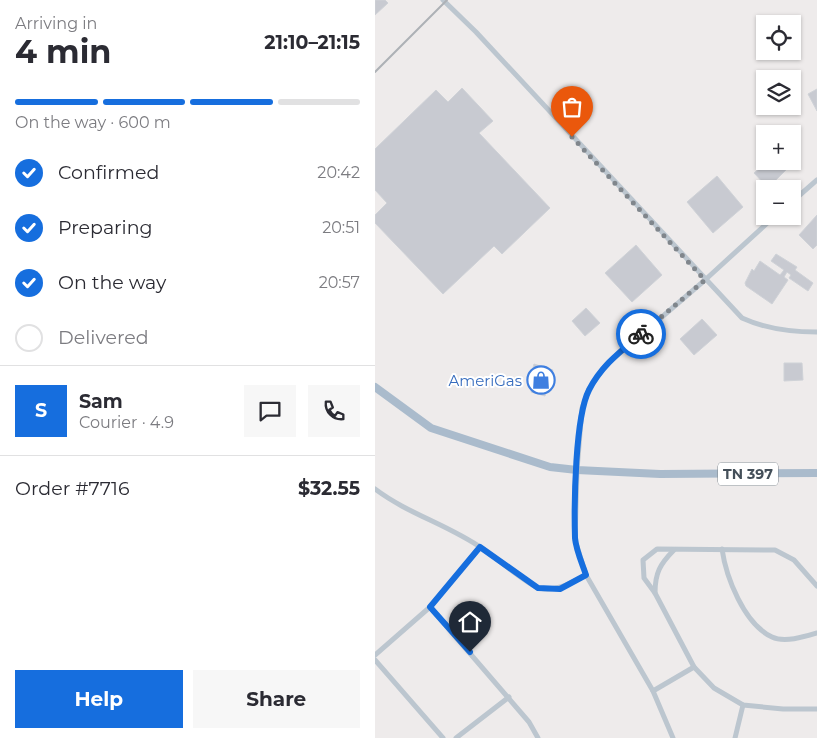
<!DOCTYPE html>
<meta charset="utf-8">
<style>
:root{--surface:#fff;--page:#f7f7f7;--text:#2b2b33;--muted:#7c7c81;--line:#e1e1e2;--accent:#166ede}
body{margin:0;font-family:Montserrat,sans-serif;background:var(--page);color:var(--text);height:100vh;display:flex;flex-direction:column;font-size:19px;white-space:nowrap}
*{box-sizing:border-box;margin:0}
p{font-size:16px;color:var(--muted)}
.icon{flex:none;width:28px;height:28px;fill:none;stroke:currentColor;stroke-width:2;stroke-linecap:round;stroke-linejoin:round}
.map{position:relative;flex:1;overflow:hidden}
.details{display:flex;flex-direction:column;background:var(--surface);width:375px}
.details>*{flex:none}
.buttons{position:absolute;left:381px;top:15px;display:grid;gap:10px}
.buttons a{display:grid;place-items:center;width:45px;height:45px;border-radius:0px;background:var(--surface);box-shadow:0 1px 4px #0004;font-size:25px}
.pin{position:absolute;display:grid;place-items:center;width:42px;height:42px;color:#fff;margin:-51px -21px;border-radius:50% 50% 50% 0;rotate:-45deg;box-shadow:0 0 5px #0007}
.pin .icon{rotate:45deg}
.courier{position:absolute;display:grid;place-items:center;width:50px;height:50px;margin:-25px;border:4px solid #166ede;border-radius:50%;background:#fff;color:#222;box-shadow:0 1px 6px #0007}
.head em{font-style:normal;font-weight:700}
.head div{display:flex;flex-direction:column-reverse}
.head{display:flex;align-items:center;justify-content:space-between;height:85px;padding:0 15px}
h1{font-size:32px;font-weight:700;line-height:38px}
.bar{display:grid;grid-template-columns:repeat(4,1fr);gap:8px 5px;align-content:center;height:60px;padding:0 15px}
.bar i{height:6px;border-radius:4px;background:var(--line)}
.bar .on{background:var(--accent)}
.bar p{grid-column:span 4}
.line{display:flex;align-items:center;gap:12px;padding:0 15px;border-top:1px solid var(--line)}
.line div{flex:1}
.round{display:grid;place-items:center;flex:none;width:52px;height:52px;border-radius:0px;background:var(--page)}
ol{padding:0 15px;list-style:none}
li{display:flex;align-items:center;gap:15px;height:55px}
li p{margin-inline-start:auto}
li .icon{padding:5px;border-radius:50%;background:var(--accent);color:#fff;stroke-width:4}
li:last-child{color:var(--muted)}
li i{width:28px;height:28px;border:2px solid var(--line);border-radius:50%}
.primary-button{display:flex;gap:10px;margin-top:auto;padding:10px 15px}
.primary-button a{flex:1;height:58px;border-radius:0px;background:var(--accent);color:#fff;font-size:20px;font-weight:700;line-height:58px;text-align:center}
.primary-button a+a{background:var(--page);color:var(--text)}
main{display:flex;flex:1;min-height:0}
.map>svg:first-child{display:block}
</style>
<main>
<section class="details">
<div class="head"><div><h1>4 min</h1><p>Arriving in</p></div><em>21:10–21:15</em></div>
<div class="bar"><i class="on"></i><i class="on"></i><i class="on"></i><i></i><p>On the way · 600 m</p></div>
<ol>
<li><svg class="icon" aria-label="check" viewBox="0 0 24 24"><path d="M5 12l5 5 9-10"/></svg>Confirmed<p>20:42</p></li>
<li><svg class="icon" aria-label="check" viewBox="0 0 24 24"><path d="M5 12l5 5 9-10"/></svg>Preparing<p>20:51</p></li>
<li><svg class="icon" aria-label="check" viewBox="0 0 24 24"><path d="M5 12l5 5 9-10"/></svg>On the way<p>20:57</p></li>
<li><i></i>Delivered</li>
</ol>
<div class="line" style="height:90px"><b class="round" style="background:var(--accent);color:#fff">S</b><div><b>Sam</b><p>Courier · 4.9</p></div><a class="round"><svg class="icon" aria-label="chat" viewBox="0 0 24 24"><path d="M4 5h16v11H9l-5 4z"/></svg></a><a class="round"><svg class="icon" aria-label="phone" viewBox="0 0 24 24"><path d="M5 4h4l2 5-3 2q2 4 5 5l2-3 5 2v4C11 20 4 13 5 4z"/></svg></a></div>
<div class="line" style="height:65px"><div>Order #7716</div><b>$32.55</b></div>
<div class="primary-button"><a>Help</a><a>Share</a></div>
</section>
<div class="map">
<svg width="442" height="738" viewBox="0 0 442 738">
<rect width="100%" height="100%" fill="#eeebeb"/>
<g fill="#c8cad1" stroke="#cfd2d7">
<path d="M0,0H10L13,3L0,15Z"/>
<path d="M87,88L118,121L104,133L175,208L127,254L119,246L68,294L0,223V215L12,203L0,190V149L61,90L73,102Z"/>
<path d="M442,89V111L433,94Z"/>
<path d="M418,156L421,160L393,188L379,173L393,161H418Z"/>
<path d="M342,176L368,207L338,233L312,202Z"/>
<path d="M442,215V245L438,249L424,235Z"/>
<path d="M261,245L287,275L257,302L230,273Z"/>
<path d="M401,254L422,267L420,270L438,283L433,291L414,278L416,275L412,272L409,277L413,280L397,304L371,286L370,283L377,269L379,271L385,261L405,275L409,270L396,261Z"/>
<path d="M211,308L225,323L210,336L197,321Z"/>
<path d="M327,319L342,335L319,355L305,339Z"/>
<path d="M409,363H427L428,380L409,381Z"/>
<path d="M159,364L178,370L170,396L156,392L163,370L158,368Z"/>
</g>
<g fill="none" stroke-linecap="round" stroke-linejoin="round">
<g stroke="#bcc6cf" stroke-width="5">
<path d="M68,0L101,32L367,318C391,329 415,332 442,332"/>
<path d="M418,201L442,180"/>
<path d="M0,489C33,514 74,525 108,549C119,556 154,586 164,588C182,592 196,583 211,575"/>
<path d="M347,549C351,577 369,624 397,637C409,643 429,637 442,633"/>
<path d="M442,586L419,560L400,550L282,549L268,560L269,578L280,593L319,667L339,688L368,705L408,709H442"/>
<path d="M280,593C280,573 285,564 299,550"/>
<path d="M55,607L154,722L163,738"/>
<path d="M0,655L55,607L105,547"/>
<path d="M0,660L68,738"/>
<path d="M278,691L319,667"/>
<path d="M81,738L134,697"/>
<path d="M298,738L278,691L211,575L200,540L202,470L207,408L214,389L231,365L330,280L400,216"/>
<path d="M360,738L368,705"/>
</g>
<path stroke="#abc" stroke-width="8" d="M0,387L56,428L175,467L202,470L285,474L442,473"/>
<path stroke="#adb1b6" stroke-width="2" d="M0,72L72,0"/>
</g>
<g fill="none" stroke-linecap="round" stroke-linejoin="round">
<path stroke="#80868c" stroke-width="5" stroke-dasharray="0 9" d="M197,137L330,280L266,334"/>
<path stroke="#166ede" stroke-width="6" d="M95,652L55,607L105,547L163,588L185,589L211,575C207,563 201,550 200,538C199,505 200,417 214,390C226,366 246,351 266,334"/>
</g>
<defs>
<g id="shop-ring" transform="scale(1.4375)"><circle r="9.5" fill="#fff" stroke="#3f7fe0" stroke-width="1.5"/><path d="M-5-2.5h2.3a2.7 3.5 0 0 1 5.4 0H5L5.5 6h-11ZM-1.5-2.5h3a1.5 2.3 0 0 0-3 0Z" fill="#3f7fe0"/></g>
</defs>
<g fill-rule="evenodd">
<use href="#shop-ring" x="166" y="380"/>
</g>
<g text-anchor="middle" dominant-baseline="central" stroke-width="4" stroke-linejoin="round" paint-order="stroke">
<rect fill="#fff" stroke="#7c848b" stroke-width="1" x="343" y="462.5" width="60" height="23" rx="4"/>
<g font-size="14" font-weight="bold" fill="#444f59">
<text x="373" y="474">TN 397</text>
</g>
<g font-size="15" fill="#366cbe" stroke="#fff" text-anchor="end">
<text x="147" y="380">AmeriGas</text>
</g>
</g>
</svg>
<div class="buttons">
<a><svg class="icon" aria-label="locate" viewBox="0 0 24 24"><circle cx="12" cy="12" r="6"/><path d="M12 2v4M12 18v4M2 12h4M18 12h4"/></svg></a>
<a><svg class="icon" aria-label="layers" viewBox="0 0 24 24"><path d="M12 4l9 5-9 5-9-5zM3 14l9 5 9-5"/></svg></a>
<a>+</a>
<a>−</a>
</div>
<div class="pin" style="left:197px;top:137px;background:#ea580c"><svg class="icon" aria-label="bag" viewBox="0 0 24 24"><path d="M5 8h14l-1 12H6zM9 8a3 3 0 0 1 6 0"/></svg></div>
<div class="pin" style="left:95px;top:652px;background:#1f2937"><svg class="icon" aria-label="home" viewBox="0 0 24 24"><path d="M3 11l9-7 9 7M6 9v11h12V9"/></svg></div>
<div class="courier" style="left:266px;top:334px"><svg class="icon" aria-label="bike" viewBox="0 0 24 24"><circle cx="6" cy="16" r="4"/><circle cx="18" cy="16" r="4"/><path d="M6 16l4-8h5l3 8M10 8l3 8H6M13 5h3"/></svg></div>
</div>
</main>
